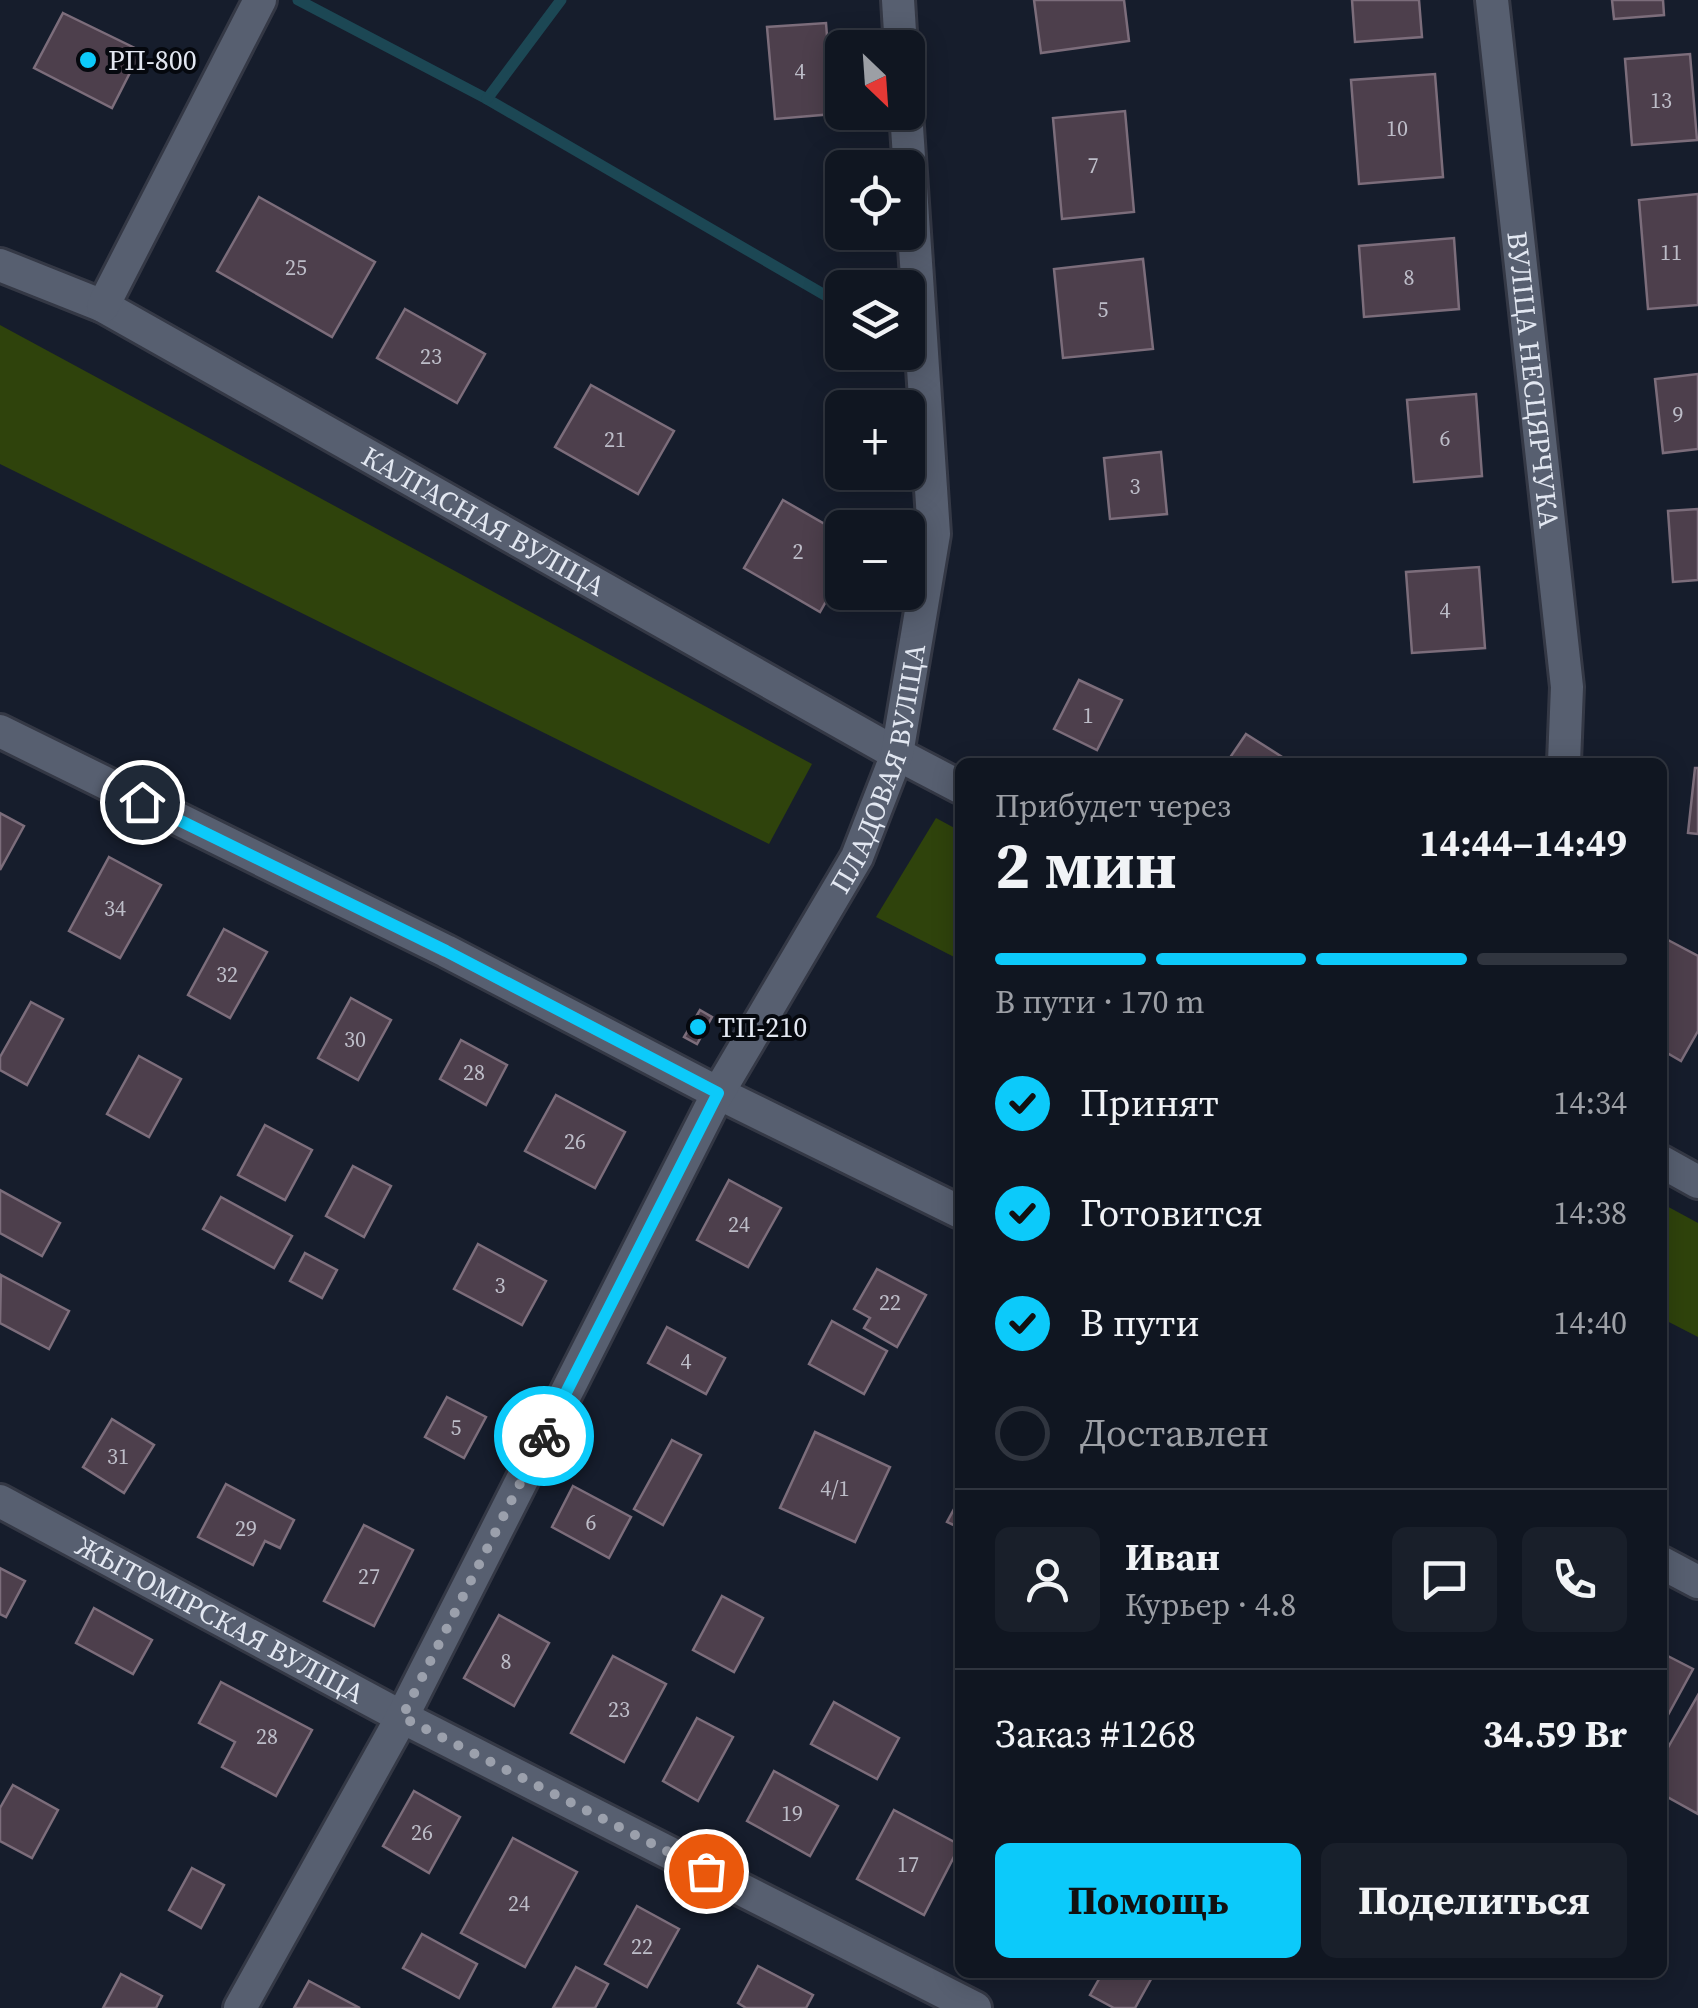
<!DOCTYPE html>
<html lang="ru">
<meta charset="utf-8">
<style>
:root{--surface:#101621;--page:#191f2a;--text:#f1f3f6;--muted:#9c9fa5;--line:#30353f;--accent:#0ccafa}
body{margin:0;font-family:"Source Serif 4",serif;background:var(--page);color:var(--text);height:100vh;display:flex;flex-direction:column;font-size:38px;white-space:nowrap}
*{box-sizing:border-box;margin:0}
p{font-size:32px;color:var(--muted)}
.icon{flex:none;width:55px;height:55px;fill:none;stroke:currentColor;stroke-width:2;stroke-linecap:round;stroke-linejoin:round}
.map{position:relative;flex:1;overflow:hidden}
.sheet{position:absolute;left:955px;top:758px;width:712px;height:1220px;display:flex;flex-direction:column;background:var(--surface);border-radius:15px;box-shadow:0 5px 25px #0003,0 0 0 2px var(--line)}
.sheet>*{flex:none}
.needle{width:65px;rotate:155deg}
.controls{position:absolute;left:825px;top:30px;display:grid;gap:20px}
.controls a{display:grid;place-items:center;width:100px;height:100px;border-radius:15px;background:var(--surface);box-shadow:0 5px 25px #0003,0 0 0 2px var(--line);font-size:50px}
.pin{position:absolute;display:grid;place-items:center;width:85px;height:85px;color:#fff;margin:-42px;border:5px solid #fff;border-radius:50%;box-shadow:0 2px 10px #0007}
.courier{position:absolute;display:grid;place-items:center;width:100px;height:100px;margin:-50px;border:8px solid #0ccafa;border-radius:50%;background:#fff;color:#222;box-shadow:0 2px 12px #0007}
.summary em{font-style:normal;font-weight:700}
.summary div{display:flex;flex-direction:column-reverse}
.summary{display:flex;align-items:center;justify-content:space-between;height:170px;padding:0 40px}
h1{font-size:65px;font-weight:700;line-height:75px}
.bar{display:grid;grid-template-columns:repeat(4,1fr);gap:15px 10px;align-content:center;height:120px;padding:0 40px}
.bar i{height:12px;border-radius:8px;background:var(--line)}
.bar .current{background:var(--accent)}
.bar p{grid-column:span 4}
.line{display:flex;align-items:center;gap:25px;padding:0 40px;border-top:2px solid var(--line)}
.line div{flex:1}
.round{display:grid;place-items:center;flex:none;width:105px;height:105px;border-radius:15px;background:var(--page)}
ol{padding:0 40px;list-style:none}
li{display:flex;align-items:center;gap:30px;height:110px}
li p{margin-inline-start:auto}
li .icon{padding:10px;border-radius:50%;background:var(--accent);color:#111;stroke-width:4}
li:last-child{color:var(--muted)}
li i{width:55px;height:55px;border:5px solid var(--line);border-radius:50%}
.action{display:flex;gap:20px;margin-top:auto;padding:20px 40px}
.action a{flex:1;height:115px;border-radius:15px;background:var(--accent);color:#111;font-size:40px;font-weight:700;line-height:115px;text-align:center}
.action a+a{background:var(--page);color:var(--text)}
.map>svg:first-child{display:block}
</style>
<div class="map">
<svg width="1698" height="2008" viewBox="0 0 1698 2008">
<rect width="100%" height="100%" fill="#161d2c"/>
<g fill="#2f430c">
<path d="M0,325L812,764L769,844L0,464Z"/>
<path d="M936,818L960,831V960L876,917Z"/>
<path d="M1663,1204L1698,1223V1337L1663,1319Z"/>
</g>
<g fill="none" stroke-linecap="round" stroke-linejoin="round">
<g stroke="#1c4754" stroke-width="11">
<path d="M298,0L487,99L842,305"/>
<path d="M487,99L561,0"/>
</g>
</g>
<g fill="#4d3f4c" stroke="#7c6d7b" stroke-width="2.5">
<path d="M1034,0H1124L1129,41L1041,53Z"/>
<path d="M1352,0H1419L1422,37L1355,42Z"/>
<path d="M1612,0H1663L1664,15L1614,19Z"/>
<path d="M63,13L141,51L112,108L34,68Z"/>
<path d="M826,23L833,114L775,119L767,27Z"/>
<path d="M1690,54L1697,140L1632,145L1625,59Z"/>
<path d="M1435,74L1443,177L1359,184L1351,80Z"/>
<path d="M1125,111L1134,212L1062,219L1053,118Z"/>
<path d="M1698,194V305L1648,309L1639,200Z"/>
<path d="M259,197L375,262L332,337L217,271Z"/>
<path d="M1454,238L1459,309L1364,317L1359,246Z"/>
<path d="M1143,259L1153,349L1063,358L1054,269Z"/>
<path d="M405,309L485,354L457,403L377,358Z"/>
<path d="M1698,374V449L1663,453L1655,379Z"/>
<path d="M591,385L674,431L638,494L555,447Z"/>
<path d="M1476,394L1482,476L1414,482L1407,400Z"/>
<path d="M1161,452L1167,514L1110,519L1104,458Z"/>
<path d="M783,500L842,534V573L820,612L744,568Z"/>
<path d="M1698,509V580L1673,582L1668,511Z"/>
<path d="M1479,567L1485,648L1412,653L1406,572Z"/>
<path d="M1079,680L1122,700L1097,750L1054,729Z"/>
<path d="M1246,734L1290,762H1227Z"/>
<path d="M1695,768H1698V834L1688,833Z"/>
<path d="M0,813L24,826L0,870Z"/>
<path d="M109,857L161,885L120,958L69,931Z"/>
<path d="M224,929L267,952L230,1018L188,995Z"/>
<path d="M1668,940L1698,956V1031L1681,1061L1662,1050V950Z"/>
<path d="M351,998L391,1020L358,1080L318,1058Z"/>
<path d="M31,1002L63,1019L27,1085L0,1070V1057Z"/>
<path d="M700,1010L712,1017L697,1044L684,1037Z"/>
<path d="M461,1040L507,1065L486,1105L440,1079Z"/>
<path d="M139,1056L181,1079L149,1137L107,1114Z"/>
<path d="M556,1095L625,1132L595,1188L525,1151Z"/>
<path d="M265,1125L312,1150L285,1200L238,1175Z"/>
<path d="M353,1166L391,1186L364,1237L326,1216Z"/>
<path d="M729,1180L781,1208L748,1267L697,1240Z"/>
<path d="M0,1190L60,1223L42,1256L0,1233Z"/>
<path d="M221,1197L292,1236L274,1268L203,1229Z"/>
<path d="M478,1244L546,1281L522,1325L454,1289Z"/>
<path d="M305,1253L337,1270L322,1298L290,1281Z"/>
<path d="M877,1269L926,1295L897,1347L864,1328L870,1318L854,1309Z"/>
<path d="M1,1275L69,1311L49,1349L0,1323Z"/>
<path d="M832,1321L887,1351L864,1394L809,1364Z"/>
<path d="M667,1327L725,1358L706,1394L648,1363Z"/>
<path d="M447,1397L486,1417L464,1458L425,1437Z"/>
<path d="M112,1419L154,1445L124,1493L83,1467Z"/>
<path d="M815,1432L890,1467L855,1542L780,1508Z"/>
<path d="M672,1440L701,1455L663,1525L634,1509Z"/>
<path d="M226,1484L294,1520L280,1548L265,1541L253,1565L198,1537Z"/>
<path d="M573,1486L631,1517L609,1558L552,1527Z"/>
<path d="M960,1498V1528L947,1522Z"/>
<path d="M364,1525L413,1550L374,1626L324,1601Z"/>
<path d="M0,1568L25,1581L6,1617L0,1614Z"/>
<path d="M722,1596L763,1618L734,1672L693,1650Z"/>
<path d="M94,1608L152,1640L133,1674L76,1643Z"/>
<path d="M499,1615L549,1643L514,1706L464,1678Z"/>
<path d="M1662,1653L1693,1669L1662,1726Z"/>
<path d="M613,1656L666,1684L624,1762L571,1733Z"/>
<path d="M221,1682L312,1730L276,1796L222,1767L235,1742L199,1723Z"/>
<path d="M1698,1695V1814L1662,1794V1758Z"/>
<path d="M834,1702L899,1738L877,1779L811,1744Z"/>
<path d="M697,1718L733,1737L698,1801L663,1781Z"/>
<path d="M774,1771L838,1806L810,1856L747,1821Z"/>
<path d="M13,1785L58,1810L32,1858L0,1841V1808Z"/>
<path d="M414,1791L460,1817L429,1873L383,1846Z"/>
<path d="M894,1810L960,1845L924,1915L857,1879Z"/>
<path d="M513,1838L577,1872L525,1967L461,1933Z"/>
<path d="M192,1868L224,1885L201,1928L169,1910Z"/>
<path d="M637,1906L679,1929L647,1987L605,1964Z"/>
<path d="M422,1934L477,1964L459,1998L403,1968Z"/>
<path d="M758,1966L813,1995L806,2008H746L738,2003Z"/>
<path d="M576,1967L608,1984L595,2008H553Z"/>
<path d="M1103,1972H1155L1135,2008H1114L1090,1995Z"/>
<path d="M121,1974L162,1996L156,2008H103Z"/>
<path d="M309,1981L360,2008H294Z"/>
</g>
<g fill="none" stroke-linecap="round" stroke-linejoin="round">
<g stroke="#343845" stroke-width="38">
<g id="minor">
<path d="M898,0L901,48"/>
<path id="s1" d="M1492,0L1567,687L1564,762"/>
<path id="s2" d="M0,265L103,306L897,754L960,787"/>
<path d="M103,306L260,0"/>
<path d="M0,731L446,951L718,1093L960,1212"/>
<path d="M1662,1162L1698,1182"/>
<path id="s3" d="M0,1501L402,1717L975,2008"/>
<path d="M1662,1563L1698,1582"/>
<path id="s4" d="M240,2008L402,1717L718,1093L857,857L897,754L934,534L906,112"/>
</g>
</g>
<use href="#minor" stroke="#575f70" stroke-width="32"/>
</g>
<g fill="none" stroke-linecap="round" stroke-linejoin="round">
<path stroke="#9ba0ac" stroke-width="10" stroke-dasharray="0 18" d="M544,1436L402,1717L706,1871"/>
<path stroke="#0ccafa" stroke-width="12" d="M142,802L446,951L718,1093L544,1436"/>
</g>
<g fill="#0ccafa" stroke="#05080e" stroke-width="4">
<circle cx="88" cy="60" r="10"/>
<circle cx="698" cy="1027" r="10"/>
</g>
<g text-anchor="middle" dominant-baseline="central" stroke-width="8" stroke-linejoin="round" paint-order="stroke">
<g font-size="22" fill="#bdbdc8">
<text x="800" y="71">4</text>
<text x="1661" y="100">13</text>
<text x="1397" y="128">10</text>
<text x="1093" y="165">7</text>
<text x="1671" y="252">11</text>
<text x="296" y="267">25</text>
<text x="1409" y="277">8</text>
<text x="1103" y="309">5</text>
<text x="431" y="356">23</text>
<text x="1678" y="414">9</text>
<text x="1445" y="438">6</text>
<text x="615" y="439">21</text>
<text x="1135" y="486">3</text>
<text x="798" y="551">2</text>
<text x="1445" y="610">4</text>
<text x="1088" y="715">1</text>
<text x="115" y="908">34</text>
<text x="227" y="974">32</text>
<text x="355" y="1039">30</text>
<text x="474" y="1072">28</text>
<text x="575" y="1141">26</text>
<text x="739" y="1224">24</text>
<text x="500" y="1285">3</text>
<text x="890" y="1302">22</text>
<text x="686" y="1361">4</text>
<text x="456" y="1427">5</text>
<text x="118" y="1456">31</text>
<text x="835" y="1488">4/1</text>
<text x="591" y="1522">6</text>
<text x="246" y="1528">29</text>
<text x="369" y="1576">27</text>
<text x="506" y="1661">8</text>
<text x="619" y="1709">23</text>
<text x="267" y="1736">28</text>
<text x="792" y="1813">19</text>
<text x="422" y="1832">26</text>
<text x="908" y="1864">17</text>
<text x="519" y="1903">24</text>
<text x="642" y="1946">22</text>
</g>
<g font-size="28" fill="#e2e7f1" stroke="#05080e" text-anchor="start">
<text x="108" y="60">РП-800</text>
<text x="718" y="1027">ТП-210</text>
</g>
<g font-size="28" fill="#e2e7f1" stroke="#05080e">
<text stroke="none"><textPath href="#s1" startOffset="382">ВУЛІЦА НЕСЦЯРЧУКА</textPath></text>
<text stroke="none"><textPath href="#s2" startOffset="548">КАЛГАСНАЯ ВУЛІЦА</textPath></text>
<text stroke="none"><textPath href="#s4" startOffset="1398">ПЛАДОВАЯ ВУЛІЦА</textPath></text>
<text stroke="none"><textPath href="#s3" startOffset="250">ЖЫТОМІРСКАЯ ВУЛІЦА</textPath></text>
</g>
</g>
</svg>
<div class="controls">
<a><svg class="needle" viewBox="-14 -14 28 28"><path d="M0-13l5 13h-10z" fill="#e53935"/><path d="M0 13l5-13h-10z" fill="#9c9fa5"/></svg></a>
<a><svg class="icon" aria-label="locate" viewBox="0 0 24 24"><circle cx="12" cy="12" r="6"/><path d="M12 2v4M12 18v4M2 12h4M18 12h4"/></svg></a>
<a><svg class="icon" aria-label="layers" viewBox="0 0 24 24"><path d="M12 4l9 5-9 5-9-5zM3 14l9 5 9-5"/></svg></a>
<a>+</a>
<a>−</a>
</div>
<div class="pin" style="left:706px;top:1871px;background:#ea580c"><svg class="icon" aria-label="bag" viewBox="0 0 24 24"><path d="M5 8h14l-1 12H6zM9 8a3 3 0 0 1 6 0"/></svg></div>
<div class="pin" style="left:142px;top:802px;background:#1f2937"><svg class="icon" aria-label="home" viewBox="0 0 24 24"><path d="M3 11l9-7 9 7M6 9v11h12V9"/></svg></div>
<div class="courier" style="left:544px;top:1436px"><svg class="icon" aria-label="bike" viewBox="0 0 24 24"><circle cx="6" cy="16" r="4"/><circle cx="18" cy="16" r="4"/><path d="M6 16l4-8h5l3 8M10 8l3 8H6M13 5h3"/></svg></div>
<section class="sheet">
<div class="summary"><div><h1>2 мин</h1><p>Прибудет через</p></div><em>14:44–14:49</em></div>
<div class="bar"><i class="current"></i><i class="current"></i><i class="current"></i><i></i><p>В пути · 170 m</p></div>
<ol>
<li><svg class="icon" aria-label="check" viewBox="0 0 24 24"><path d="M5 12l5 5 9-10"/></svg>Принят<p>14:34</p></li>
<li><svg class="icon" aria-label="check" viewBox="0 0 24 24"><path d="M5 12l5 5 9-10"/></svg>Готовится<p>14:38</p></li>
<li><svg class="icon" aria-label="check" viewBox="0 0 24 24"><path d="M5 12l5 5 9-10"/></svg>В пути<p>14:40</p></li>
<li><i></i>Доставлен</li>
</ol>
<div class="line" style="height:180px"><a class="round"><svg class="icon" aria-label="person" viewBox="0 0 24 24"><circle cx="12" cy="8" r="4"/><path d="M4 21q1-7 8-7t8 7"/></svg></a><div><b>Иван</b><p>Курьер · 4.8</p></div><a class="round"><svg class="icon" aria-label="chat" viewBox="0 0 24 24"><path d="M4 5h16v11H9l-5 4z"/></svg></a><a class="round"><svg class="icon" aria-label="phone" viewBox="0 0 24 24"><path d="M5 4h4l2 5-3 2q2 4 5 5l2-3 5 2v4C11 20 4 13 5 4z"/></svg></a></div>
<div class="line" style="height:130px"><div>Заказ #1268</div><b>34.59 Br</b></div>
<div class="action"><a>Помощь</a><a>Поделиться</a></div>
</section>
</div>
